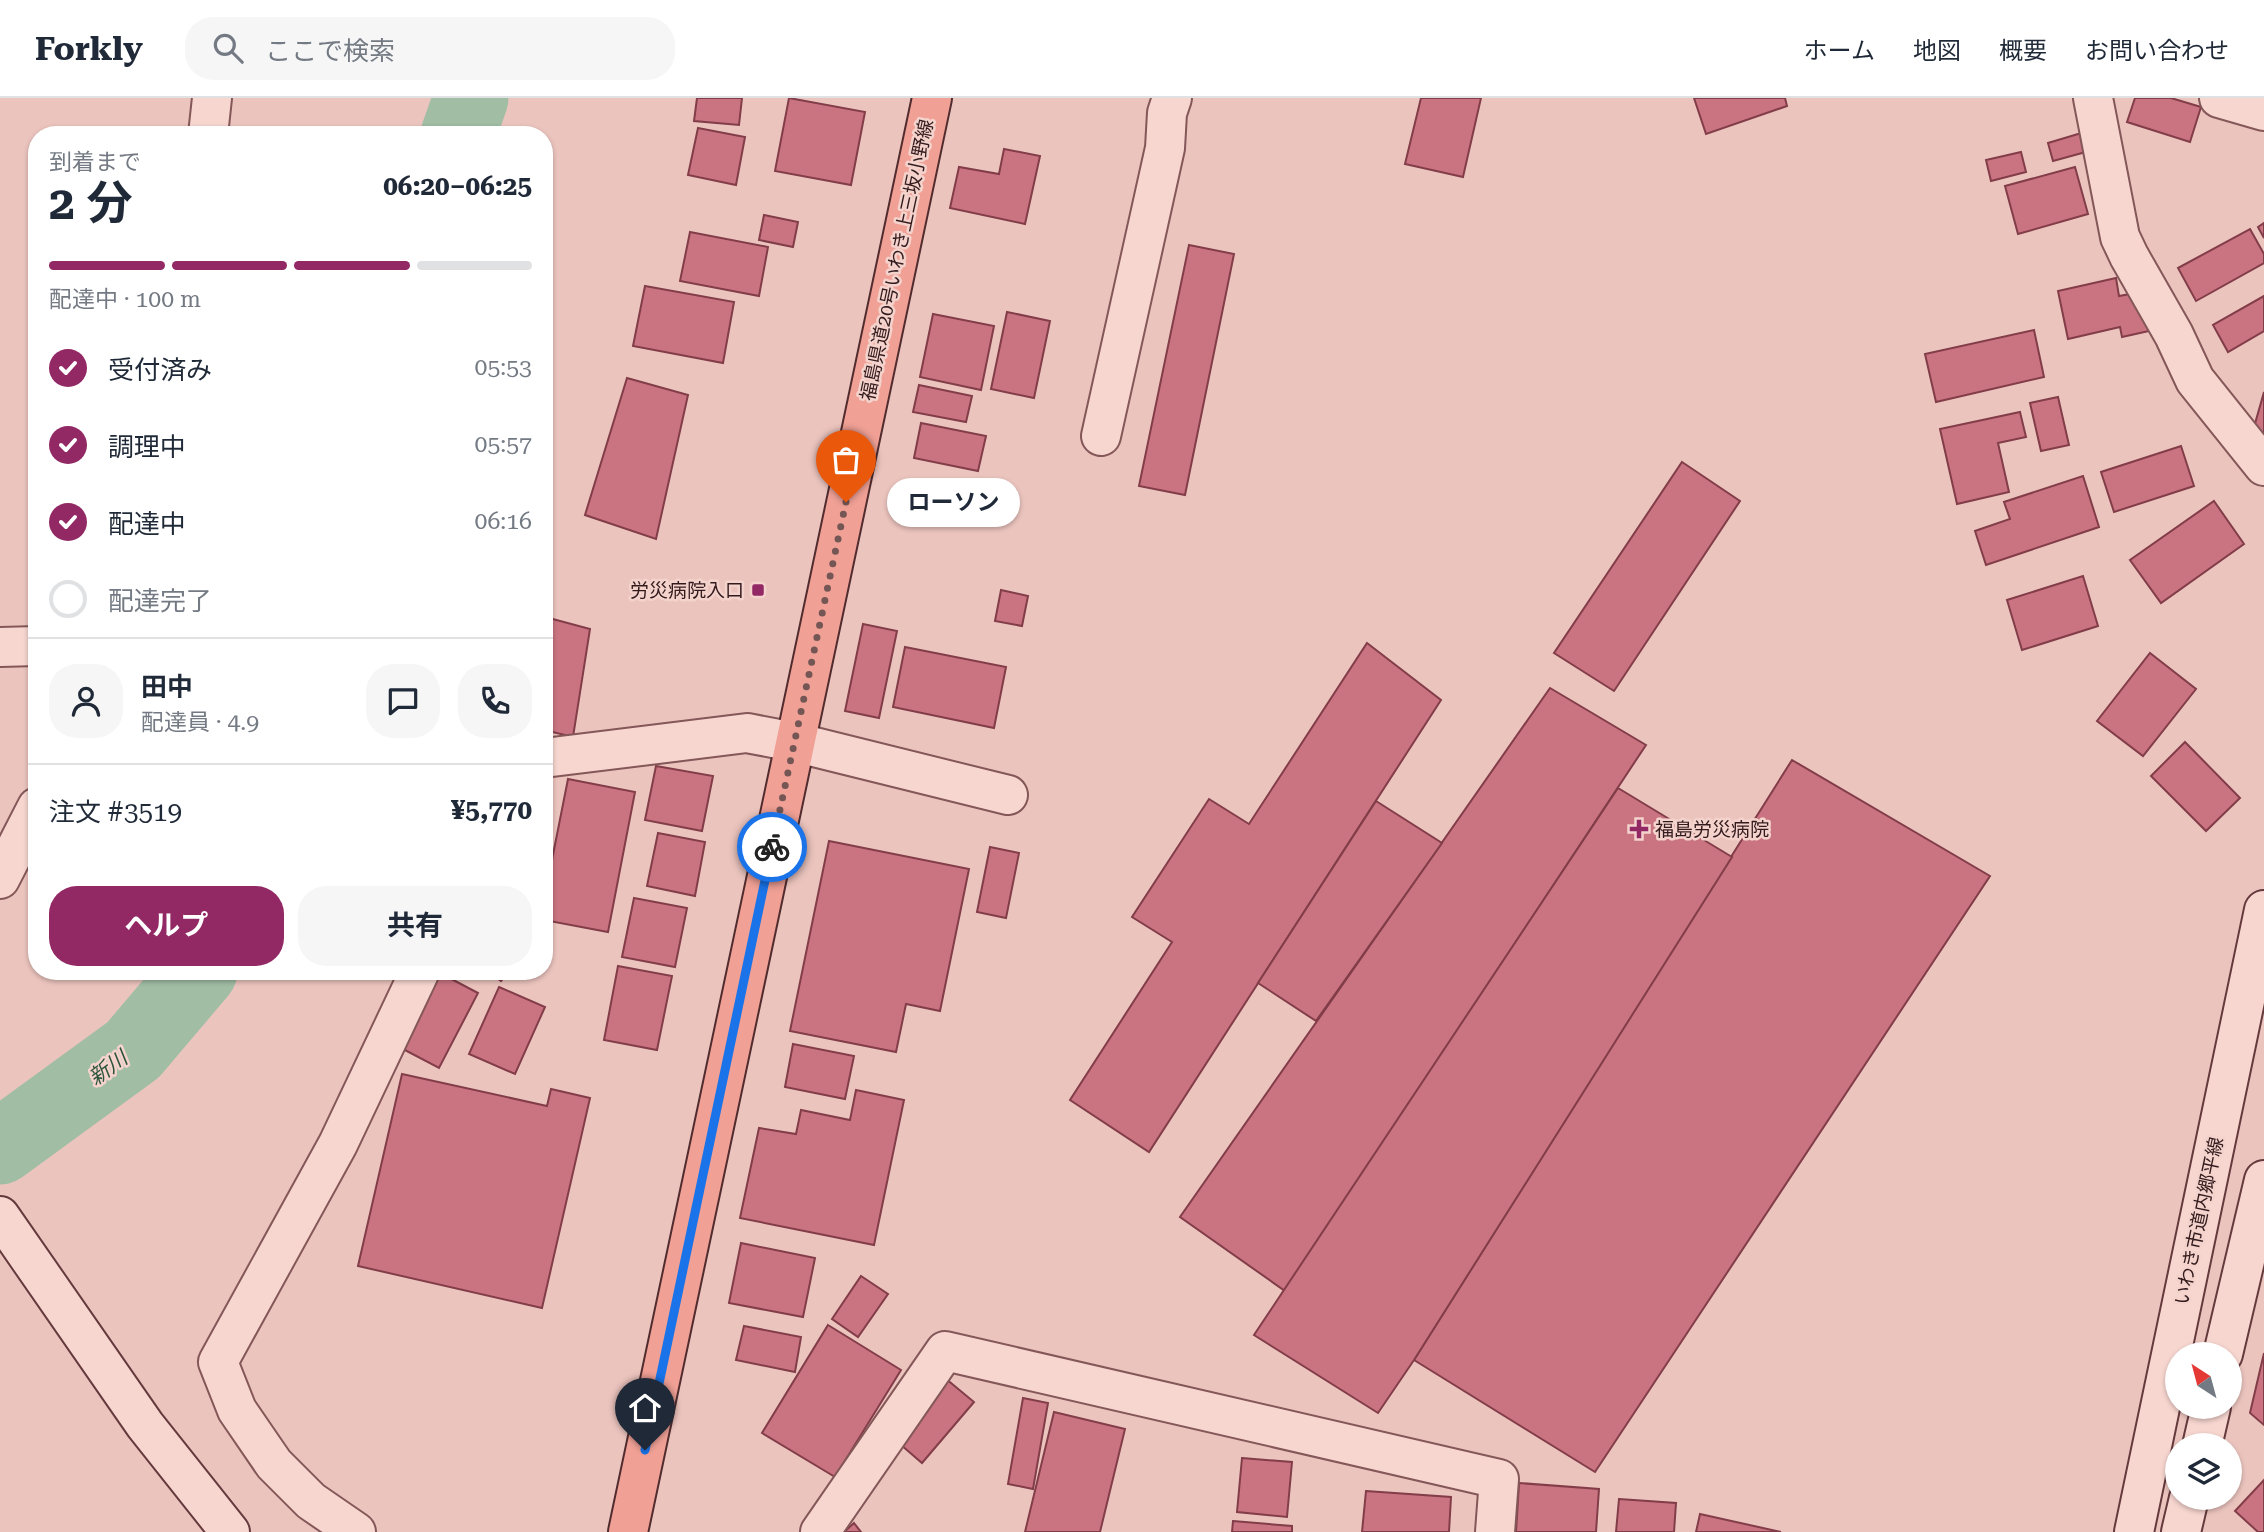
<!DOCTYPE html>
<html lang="ja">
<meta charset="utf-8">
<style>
:root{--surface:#fff;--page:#f6f6f7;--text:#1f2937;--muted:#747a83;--line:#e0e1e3;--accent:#922864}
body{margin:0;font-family:"Roboto Serif","Noto Sans JP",serif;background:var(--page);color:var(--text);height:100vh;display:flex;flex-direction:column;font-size:26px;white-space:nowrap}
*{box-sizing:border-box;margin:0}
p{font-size:23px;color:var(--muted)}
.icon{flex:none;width:38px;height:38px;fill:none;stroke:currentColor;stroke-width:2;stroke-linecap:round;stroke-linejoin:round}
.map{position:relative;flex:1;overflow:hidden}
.details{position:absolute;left:28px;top:28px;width:525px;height:854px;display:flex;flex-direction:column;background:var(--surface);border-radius:28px;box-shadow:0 2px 5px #0004}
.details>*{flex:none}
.needle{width:46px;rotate:324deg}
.controls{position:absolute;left:2165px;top:1244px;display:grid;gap:14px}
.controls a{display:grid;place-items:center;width:77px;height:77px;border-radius:50%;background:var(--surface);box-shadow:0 2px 5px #0004;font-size:35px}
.pin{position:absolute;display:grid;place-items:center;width:60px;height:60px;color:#fff;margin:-72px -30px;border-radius:50% 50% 50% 0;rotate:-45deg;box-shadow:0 0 7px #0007}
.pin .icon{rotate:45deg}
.courier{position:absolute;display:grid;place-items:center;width:70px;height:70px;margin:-35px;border:5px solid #1a73e8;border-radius:50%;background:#fff;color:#222;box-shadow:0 2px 9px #0007}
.bubble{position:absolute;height:49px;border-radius:24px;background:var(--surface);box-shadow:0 2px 5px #0004;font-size:23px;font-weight:700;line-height:49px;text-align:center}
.overview em{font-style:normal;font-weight:700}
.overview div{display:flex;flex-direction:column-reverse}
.overview{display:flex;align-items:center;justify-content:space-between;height:119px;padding:0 21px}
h1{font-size:46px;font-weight:700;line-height:52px}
.bar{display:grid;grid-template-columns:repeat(4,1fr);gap:10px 7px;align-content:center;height:84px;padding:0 21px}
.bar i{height:9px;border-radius:5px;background:var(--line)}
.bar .current{background:var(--accent)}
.bar p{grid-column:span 4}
.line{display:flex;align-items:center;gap:18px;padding:0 21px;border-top:2px solid var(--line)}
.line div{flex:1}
.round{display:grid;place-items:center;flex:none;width:74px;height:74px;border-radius:28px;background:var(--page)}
ol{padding:0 21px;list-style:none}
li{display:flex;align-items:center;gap:21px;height:77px}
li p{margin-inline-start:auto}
li .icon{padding:7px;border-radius:50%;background:var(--accent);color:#fff;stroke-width:4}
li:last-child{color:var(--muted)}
li i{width:38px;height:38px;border:4px solid var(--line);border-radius:50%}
.action{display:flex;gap:14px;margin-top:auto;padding:14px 21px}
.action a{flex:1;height:80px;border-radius:28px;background:var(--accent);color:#fff;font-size:28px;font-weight:700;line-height:80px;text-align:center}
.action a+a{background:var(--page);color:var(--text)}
header{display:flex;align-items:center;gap:42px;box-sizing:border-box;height:98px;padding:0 35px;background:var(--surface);border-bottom:2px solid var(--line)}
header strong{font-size:33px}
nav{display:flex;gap:38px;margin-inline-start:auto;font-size:24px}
.search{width:490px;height:63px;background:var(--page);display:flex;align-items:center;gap:18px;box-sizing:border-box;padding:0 24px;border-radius:28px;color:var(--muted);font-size:26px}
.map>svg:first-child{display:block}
</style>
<header>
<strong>Forkly</strong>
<div class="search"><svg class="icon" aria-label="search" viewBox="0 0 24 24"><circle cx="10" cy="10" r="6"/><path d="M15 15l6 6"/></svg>ここで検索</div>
<nav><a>ホーム</a><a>地図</a><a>概要</a><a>お問い合わせ</a></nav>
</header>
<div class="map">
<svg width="2264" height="1434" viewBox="0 0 2264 1434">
<rect width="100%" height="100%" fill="#ecc4be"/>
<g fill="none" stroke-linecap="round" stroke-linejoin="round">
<g stroke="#a1bea5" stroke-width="75">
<path d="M458,37L471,0"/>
<path d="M0,1049L133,952L200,873"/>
</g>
</g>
<g fill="#ca7481" stroke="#823d49" stroke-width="2">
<path d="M697,0H742L739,27L694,23Z"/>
<path d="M789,0L865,14L851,87L775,73Z"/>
<path d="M1421,0H1481L1463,79L1405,66Z"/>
<path d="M1694,0H1785L1787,8L1706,36Z"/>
<path d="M2135,0H2171L2201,9L2190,44L2127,24Z"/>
<path d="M698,30L745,39L736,87L688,77Z"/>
<path d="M2088,33L2093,52L2053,63L2048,45Z"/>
<path d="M1004,51L1040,58L1025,126L950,110L959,69L999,76Z"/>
<path d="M2021,54L2026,74L1991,83L1986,62Z"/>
<path d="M2075,69L2088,116L2018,136L2005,88Z"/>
<path d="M764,117L798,124L793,149L759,142Z"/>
<path d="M2264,125V140L2258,129Z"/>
<path d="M2250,131L2264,156V165L2196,203L2178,170Z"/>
<path d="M690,134L768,149L759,198L680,183Z"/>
<path d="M1189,147L1234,156L1185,397L1139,388Z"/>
<path d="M2116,180L2119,198L2141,194L2149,233L2122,239L2120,229L2068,241L2058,193Z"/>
<path d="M645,188L734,204L723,265L633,248Z"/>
<path d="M2264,198V233L2228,254L2213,227Z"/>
<path d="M1007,214L1050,223L1034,300L991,291Z"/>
<path d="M933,216L994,228L981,292L920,279Z"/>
<path d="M2034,232L2044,279L1936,304L1925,256Z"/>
<path d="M627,280L688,297L656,441L585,417Z"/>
<path d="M919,287L972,298L966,324L913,314Z"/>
<path d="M2264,294V347L2250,343Z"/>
<path d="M2058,299L2069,347L2041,353L2030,305Z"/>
<path d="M2020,314L2026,339L1998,345L2009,394L1957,406L1940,331Z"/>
<path d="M921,325L986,338L978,373L914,360Z"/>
<path d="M2181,348L2194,388L2114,414L2101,374Z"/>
<path d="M1682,364L1740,403L1614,593L1554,555Z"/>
<path d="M2083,378L2099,429L1986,467L1975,433L2010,421L2004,404Z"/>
<path d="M2214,403L2244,446L2161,505L2130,462Z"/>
<path d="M2083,478L2098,528L2022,552L2007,502Z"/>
<path d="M1001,492L1028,498L1022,528L995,523Z"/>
<path d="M549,520L590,531L573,639L544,632V531Z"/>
<path d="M863,526L897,533L879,620L845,613Z"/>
<path d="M1367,545L1441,602L1149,1054L1070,1002L1172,844L1132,819L1209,701L1249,726Z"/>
<path d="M905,549L1006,569L994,630L893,609Z"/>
<path d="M2150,555L2196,591L2143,658L2097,623Z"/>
<path d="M1550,590L1646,647L1285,1193L1180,1119Z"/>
<path d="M2185,644L2240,700L2206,733L2151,678Z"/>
<path d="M1792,662L1990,778L1595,1374L1414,1262Z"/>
<path d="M656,668L713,678L702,733L645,722Z"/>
<path d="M568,681L635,694L608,834L544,822V802Z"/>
<path d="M544,683L551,684L544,719Z"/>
<path d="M1618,690L1732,759L1414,1262L1378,1315L1254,1237Z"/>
<path d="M1376,703L1442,745L1316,923L1258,885Z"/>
<path d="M658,735L705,744L695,798L647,788Z"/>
<path d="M829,743L969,771L940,913L906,906L896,954L790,933Z"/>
<path d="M990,749L1019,755L1006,820L977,814Z"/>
<path d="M634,800L687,810L675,869L622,859Z"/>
<path d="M618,868L672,878L657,952L604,942Z"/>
<path d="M488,873H509L501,883Z"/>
<path d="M440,875L478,895L439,970L401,950Z"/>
<path d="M499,889L545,909L515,976L469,956Z"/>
<path d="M793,946L854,958L845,1001L785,989Z"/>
<path d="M402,976L547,1008L551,991L590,1000L542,1210L358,1168Z"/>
<path d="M856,992L904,1002L874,1147L740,1120L759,1030L796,1036L801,1012L850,1022Z"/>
<path d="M741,1145L815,1160L803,1219L729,1205Z"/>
<path d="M861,1178L888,1196L858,1239L832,1221Z"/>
<path d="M828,1227L901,1272L835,1379L762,1335Z"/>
<path d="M744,1228L801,1239L795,1274L736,1262Z"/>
<path d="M2264,1255V1327L2250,1315Z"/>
<path d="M945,1280L974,1304L922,1365L894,1341Z"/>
<path d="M1023,1300L1048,1305L1033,1391L1008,1386Z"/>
<path d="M1054,1314L1125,1331L1100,1434H1025Z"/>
<path d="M1242,1360L1292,1364L1287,1419L1237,1414Z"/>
<path d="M2264,1382V1434H2258L2235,1413Z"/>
<path d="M1519,1385L1599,1391L1596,1434H1516Z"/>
<path d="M1366,1393L1451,1399L1449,1434H1362Z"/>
<path d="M1619,1401L1676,1405L1674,1434H1616Z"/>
<path d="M1700,1416L1781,1434H1696Z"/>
<path d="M1233,1423L1292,1428V1434H1232Z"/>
<path d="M854,1425L861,1434H844Z"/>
</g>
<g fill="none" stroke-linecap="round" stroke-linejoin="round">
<g stroke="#845758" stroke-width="42">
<g id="street">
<path d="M2093,0L2120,139L2129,158L2174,237L2195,282L2264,368"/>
<path d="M2219,0L2264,13"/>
<path d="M208,37L212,0"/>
<path d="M1101,338L1165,50L1167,15L1172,0"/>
<path d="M0,549L37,548"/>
<path d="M544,660L747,635L794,644L1008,697"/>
<path d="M0,781L37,709"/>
<path d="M356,1434L311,1403L274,1366L237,1312L218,1264L338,1046L420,873"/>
<path d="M820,1434L945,1253L1499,1381L1495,1434"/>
</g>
</g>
<g stroke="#653a3d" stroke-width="42">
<g id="secondary">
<path d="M0,1118L145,1327L230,1434"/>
<path d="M2223,1256L2264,1082"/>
<path d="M2202,1348L2211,1309"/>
<path d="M2134,1434L2264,812"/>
<path d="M2181,1434L2189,1400"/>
</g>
</g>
<g stroke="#512c2f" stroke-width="42">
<path id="primary" d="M628,1434L932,0"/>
</g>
<use href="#street" stroke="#f8d6d0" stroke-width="38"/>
<use href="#secondary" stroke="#f8d6d0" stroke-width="38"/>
<use href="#primary" stroke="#f0a095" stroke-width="38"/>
</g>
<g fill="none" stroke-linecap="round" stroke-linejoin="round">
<path stroke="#745655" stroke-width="7" stroke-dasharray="0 12.6" d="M772,749L846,404"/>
<path stroke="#1a73e8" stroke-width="9" d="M645,1352L772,749"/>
</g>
<g fill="#922864" stroke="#f4d3cd" stroke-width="2.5">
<rect x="751" y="485" width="14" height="14" rx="3.5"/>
<path d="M1635.5 720.5h7v7h7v7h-7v7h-7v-7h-7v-7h7z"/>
</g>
<g text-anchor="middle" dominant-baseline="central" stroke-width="5" stroke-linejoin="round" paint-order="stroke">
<g font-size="19" fill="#331b1d" stroke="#f4d3cd">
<text transform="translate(897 162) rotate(-78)">福島県道20号いわき上三坂小野線</text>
<text transform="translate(2199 1123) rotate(-78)">いわき市道内郷平線</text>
</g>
<g font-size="19" fill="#331b1d" stroke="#f4d3cd" text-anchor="end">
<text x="744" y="492">労災病院入口</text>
<text x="1655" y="731" text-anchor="start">福島労災病院</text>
</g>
<g font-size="21" font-style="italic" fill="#2b533a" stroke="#f4d3cd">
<text transform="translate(108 970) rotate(-36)">新川</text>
</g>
</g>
</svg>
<div class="controls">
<a><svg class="needle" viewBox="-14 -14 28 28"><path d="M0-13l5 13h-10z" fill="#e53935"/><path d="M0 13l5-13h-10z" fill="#747a83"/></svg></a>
<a><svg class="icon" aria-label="layers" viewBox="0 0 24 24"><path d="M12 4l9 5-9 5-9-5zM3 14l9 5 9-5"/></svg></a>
</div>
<div class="pin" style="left:846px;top:404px;background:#ea580c"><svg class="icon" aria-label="bag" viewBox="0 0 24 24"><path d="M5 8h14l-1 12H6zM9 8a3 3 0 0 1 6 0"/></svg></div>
<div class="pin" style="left:645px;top:1352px;background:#1f2937"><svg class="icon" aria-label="home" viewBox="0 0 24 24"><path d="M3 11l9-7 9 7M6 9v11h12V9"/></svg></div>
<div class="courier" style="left:772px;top:749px"><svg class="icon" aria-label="bike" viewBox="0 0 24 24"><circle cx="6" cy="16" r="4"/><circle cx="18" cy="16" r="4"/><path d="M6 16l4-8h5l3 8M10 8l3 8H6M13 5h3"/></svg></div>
<div class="bubble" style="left:887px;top:380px;width:133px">ローソン</div>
<section class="details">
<div class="overview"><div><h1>2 分</h1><p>到着まで</p></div><em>06:20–06:25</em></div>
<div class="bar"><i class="current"></i><i class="current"></i><i class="current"></i><i></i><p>配達中 · 100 m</p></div>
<ol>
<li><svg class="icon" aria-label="check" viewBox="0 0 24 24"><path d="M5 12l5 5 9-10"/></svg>受付済み<p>05:53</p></li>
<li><svg class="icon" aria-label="check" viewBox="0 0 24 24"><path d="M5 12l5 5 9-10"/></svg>調理中<p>05:57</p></li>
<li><svg class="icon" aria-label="check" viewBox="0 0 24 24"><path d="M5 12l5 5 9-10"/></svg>配達中<p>06:16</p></li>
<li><i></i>配達完了</li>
</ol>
<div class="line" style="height:126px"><a class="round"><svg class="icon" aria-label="person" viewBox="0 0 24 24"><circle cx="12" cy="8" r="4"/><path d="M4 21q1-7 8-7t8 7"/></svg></a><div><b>田中</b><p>配達員 · 4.9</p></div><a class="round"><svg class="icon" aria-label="chat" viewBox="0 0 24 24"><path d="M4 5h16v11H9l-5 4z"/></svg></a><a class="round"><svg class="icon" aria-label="phone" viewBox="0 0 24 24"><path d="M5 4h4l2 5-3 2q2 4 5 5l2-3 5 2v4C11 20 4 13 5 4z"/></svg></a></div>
<div class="line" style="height:91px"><div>注文 #3519</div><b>¥5,770</b></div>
<div class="action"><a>ヘルプ</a><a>共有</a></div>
</section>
</div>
